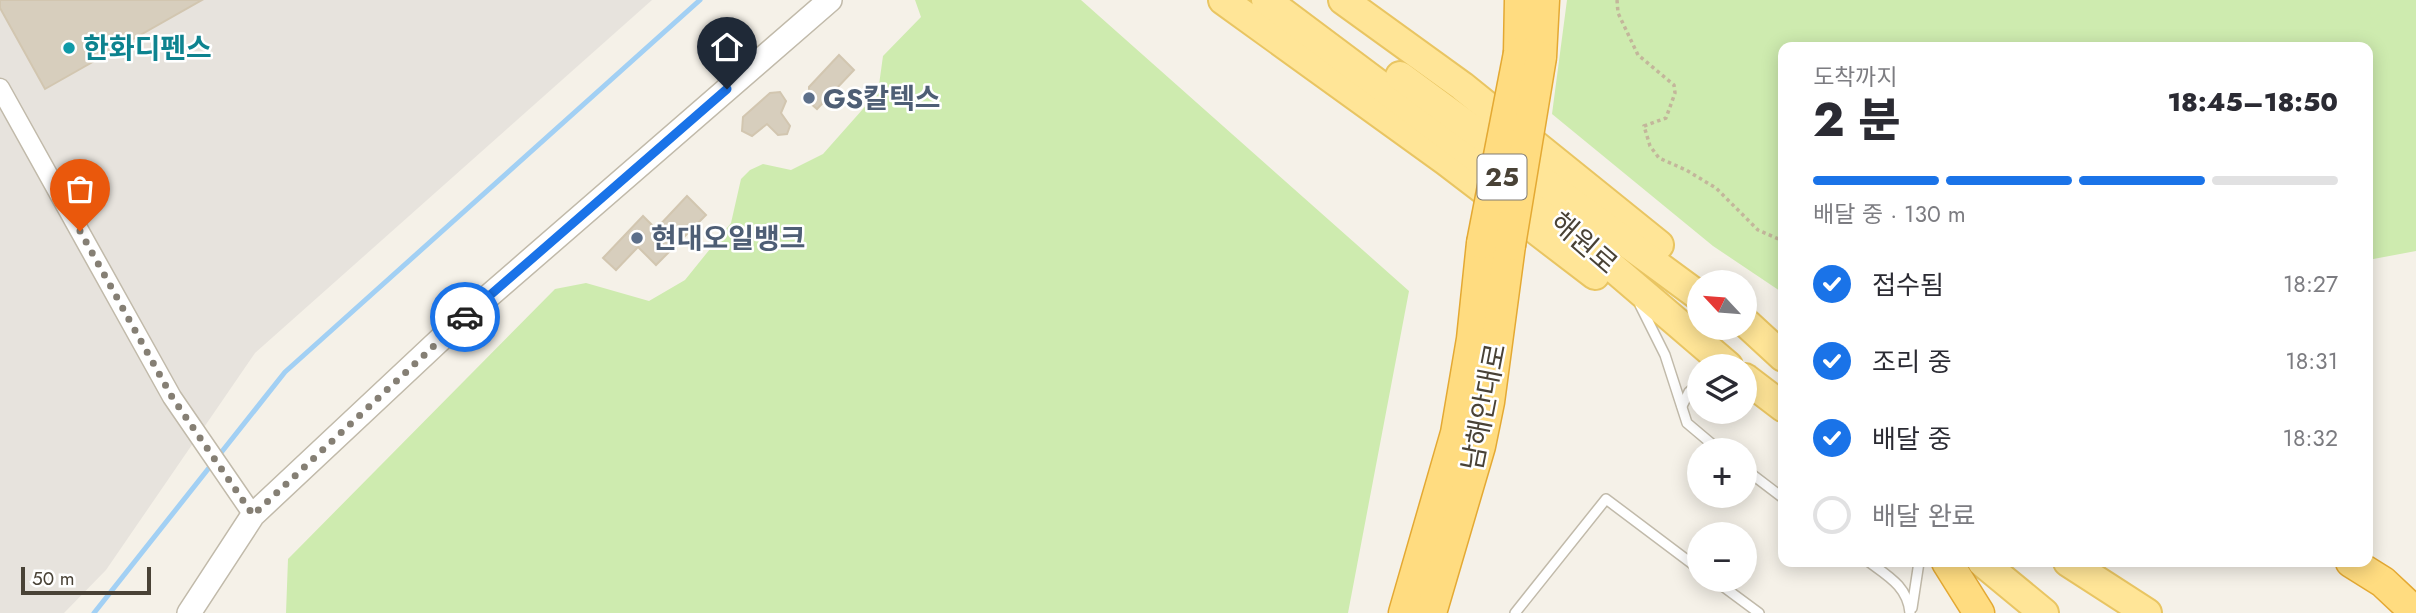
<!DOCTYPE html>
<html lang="ko">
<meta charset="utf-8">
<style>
:root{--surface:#fff;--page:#f2f2f3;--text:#2b2b33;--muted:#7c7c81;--line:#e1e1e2;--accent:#1a73e8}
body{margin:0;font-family:Jost,"Noto Sans KR",sans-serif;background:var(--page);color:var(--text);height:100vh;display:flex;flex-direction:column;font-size:26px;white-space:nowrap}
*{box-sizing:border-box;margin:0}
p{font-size:23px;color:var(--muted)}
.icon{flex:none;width:38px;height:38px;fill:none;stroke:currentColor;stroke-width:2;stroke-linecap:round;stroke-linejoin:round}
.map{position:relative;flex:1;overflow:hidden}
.drawer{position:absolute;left:1778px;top:42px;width:595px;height:525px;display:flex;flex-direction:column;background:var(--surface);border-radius:14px;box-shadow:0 4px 18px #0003}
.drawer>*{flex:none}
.needle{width:46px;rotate:296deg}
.buttons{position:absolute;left:1687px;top:270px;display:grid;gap:14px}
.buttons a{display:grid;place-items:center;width:70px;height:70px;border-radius:50%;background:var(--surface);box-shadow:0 4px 18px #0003;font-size:35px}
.scale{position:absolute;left:21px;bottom:18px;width:130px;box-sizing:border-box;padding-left:7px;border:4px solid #494236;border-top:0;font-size:19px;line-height:24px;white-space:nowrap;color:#494236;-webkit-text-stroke:5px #fff;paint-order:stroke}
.pin{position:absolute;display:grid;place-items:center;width:60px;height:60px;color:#fff;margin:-72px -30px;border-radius:50% 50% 50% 0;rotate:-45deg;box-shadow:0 0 7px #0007}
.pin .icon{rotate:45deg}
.courier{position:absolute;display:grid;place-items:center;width:70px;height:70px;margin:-35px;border:5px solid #1a73e8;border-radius:50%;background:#fff;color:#222;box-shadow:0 2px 9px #0007}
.summary em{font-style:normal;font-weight:800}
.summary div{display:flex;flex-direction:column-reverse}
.summary{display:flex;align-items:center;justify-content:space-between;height:119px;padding:0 35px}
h1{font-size:46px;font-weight:800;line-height:52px}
.bar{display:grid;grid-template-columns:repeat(4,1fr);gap:10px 7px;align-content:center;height:84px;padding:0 35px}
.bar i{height:9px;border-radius:5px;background:var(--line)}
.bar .selected{background:var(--accent)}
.bar p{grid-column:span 4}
ol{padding:0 35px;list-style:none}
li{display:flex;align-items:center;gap:21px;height:77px}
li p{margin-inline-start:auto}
li .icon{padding:7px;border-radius:50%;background:var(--accent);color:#fff;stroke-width:4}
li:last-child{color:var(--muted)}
li i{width:38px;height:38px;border:4px solid var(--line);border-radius:50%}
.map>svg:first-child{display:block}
</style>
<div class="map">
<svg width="2416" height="613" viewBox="0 0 2416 613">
<rect width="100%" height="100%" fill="#f5f1e8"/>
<path fill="#e7e3dd" d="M0,0H652L255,353L106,570L64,613H0Z"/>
<g fill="#ceebaf">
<path d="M915,0H1081L1409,291L1348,613H286L288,559L555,289L586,283L649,301L685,280L731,223L741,179L750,170L763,164L791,170L823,154L878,92L883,56L921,17Z"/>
<path d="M1567,0H2416V251L2368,260V47H1783V293L1713,246L1552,114Z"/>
</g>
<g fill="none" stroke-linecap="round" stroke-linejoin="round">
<path stroke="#a2d0f4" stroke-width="5" d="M94,613L285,372L700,0"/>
</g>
<g fill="#d7cebd" stroke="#d2c6b0" stroke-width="2">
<path d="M0,0H202L45,89L0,8Z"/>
<path d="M839,55L854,70L817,109L809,102V87Z"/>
<path d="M780,92L786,101L781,113L790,126L787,134L778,135L767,124L752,136L742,131L743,117L770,93Z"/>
<path d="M687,196L706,215L656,265L638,247L616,270L603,258L643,216L656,229Z"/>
</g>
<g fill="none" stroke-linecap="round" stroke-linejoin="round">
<g stroke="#c1baaa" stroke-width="12">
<g id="service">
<path d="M1640,305L1665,355L1687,423L1719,450"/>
<path d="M1682,406L1689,392L1699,383"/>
<path d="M1745,469L1783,498"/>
<path d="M1869,562C1888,576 1908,587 1910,613"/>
<path d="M1713,579L1759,613"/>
<path d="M1912,608L1919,562"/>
<path d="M1515,613L1606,499L1699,569"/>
</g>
</g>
<g stroke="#c1baaa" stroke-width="21">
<path id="minor" d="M0,88L172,397L253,515"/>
</g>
<g stroke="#c1baaa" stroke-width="26">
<path id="tertiary" d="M189,613L253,515L460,321L830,0"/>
</g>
<g stroke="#e9c562" stroke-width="32">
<g id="primary">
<path d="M1223,0L1446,161L1595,275"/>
<path d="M1266,0L1541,206L1728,366"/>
<path d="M1343,0L1462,86L1659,245"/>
<path d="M1400,76L1699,296"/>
<path d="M1745,322L1783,357"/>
<path d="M1745,378L1783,407"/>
<path d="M1982,562L2044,613"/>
<path d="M2068,562L2147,613"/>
</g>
</g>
<g stroke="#e4a933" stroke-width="33">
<g id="trunk">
<path d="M1519,53L1520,0"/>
<path d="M1541,57L1544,0"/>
<path d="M1947,562L1979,613"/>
<path d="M2351,562L2383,582L2416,613"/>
<path d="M1404,613L1456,433L1472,339L1482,243"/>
<path d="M1431,613L1480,446L1489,402L1510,245"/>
</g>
</g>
<path stroke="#c3b69b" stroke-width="3.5" stroke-dasharray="3.5 3.5" stroke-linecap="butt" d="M1617,0L1618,13L1638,55L1674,85L1675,93L1666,118L1644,126L1650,146L1659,158L1686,170L1716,188L1758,230L1783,241"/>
<use href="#service" stroke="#fff" stroke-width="9"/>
<use href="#minor" stroke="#fff" stroke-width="18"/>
<use href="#tertiary" stroke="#fff" stroke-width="23"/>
<use href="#primary" stroke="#ffe597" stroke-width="28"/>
<use href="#trunk" stroke="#ffdc80" stroke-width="30"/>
<g stroke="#e4a933" stroke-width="33" stroke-linecap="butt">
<g id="trunk-bridge">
<path d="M1482,243L1519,53"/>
<path d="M1510,245L1541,57"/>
</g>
</g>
<use href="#trunk-bridge" stroke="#ffdc80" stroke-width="30"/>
</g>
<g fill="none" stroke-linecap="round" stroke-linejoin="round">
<path stroke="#857f74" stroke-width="7" stroke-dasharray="0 12.6" d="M80,231L172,397L253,515L465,317"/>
<path stroke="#1a73e8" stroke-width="9" d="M465,317L727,89"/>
</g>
<circle fill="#0f9aa8" stroke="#fff" stroke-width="2.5" cx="69" cy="48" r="7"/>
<g fill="#5c6f8a" stroke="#fff" stroke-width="2.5">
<circle cx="809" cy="98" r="7"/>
<circle cx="637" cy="238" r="7"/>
</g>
<g text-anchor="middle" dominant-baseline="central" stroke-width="5" stroke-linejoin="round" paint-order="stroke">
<rect fill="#fff" stroke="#807b72" stroke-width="2" x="1477.5" y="154.5" width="49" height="45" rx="5"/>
<g font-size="26" font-weight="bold" fill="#494236">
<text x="1502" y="177">25</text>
</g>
<g font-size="28" font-weight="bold" fill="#0d838f" stroke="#fff" text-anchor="start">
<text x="83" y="48">한화디펜스</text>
</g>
<g font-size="28" font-weight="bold" fill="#4e5e75" stroke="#fff" text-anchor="start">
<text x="823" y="98">GS칼텍스</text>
<text x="651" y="238">현대오일뱅크</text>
</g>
<g font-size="28" fill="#494236" stroke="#fff">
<text transform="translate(1584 243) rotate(41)">해원로</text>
<text transform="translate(1484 407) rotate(-79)">남해안대로</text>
</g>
</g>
</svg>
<div class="buttons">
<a><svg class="needle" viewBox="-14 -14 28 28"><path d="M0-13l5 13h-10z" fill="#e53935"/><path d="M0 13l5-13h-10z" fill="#7c7c81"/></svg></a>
<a><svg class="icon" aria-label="layers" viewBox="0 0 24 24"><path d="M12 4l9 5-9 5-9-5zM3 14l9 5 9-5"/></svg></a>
<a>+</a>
<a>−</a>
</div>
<div class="scale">50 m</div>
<div class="pin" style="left:80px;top:231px;background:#ea580c"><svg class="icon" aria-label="bag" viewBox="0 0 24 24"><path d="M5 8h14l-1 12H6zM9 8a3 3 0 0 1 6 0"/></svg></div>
<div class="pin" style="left:727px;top:89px;background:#1f2937"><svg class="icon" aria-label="home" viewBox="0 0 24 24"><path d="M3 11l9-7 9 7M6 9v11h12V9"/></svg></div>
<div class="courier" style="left:465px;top:317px"><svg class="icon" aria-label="car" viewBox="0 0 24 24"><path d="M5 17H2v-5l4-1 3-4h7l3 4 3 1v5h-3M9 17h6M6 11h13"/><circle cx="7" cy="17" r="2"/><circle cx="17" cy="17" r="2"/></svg></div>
<section class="drawer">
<div class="summary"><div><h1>2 분</h1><p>도착까지</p></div><em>18:45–18:50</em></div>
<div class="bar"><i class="selected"></i><i class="selected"></i><i class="selected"></i><i></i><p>배달 중 · 130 m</p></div>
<ol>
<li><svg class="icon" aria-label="check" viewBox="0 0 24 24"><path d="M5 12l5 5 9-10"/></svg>접수됨<p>18:27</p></li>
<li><svg class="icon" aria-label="check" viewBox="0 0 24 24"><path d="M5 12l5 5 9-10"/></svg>조리 중<p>18:31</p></li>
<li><svg class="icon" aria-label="check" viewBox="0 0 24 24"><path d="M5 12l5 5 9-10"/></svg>배달 중<p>18:32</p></li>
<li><i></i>배달 완료</li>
</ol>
</section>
</div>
